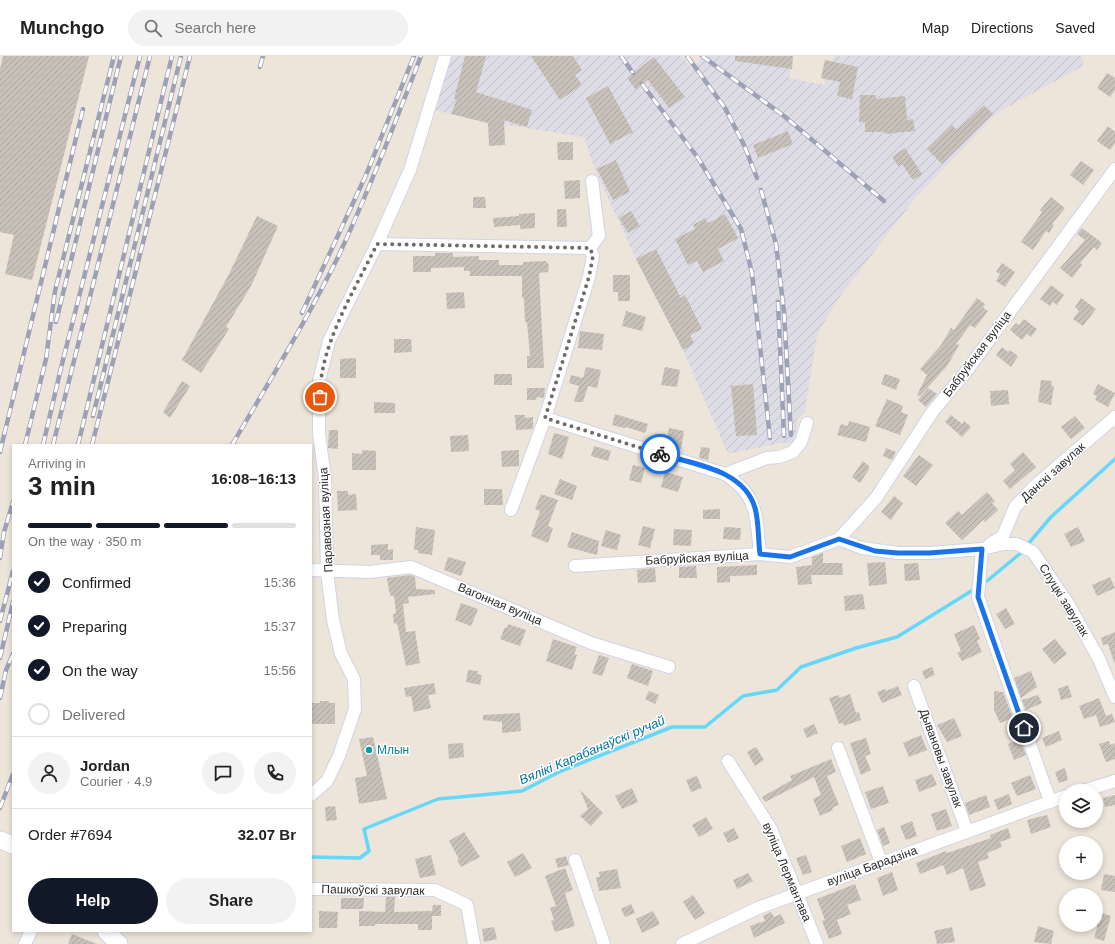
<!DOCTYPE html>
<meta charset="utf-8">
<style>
:root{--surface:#fff;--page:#f2f2f2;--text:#222;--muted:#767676;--line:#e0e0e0;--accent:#111827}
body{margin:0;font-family:Arial,sans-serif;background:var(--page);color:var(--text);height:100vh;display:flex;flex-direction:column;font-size:15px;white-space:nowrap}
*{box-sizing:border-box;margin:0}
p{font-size:13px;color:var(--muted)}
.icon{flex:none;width:22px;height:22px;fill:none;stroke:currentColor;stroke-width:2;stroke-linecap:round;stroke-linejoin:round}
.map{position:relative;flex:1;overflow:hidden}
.details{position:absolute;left:12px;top:388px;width:300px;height:488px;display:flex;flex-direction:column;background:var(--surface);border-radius:0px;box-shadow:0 2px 6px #0003}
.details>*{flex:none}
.tools{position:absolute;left:1059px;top:728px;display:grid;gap:8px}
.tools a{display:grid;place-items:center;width:44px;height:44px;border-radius:50%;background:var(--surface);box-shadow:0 2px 6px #0003;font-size:20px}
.pin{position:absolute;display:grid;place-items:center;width:34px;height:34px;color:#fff;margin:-17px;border:2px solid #fff;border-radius:50%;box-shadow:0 1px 4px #0007}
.courier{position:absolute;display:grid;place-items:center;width:40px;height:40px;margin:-20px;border:3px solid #1a73e8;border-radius:50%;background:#fff;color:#222;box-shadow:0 1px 5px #0007}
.head em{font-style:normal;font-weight:700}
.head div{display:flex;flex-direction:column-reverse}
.head{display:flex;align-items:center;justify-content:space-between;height:68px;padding:0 16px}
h1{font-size:26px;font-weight:700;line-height:30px}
.bar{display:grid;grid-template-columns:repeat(4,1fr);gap:6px 4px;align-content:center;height:48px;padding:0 16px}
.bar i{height:5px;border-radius:3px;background:var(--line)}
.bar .active{background:var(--accent)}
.bar p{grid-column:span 4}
.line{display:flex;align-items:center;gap:10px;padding:0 16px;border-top:1px solid var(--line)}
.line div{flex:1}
.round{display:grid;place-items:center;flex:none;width:42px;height:42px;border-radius:21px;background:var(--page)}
ol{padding:0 16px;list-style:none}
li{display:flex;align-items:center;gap:12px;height:44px}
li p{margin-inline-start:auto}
li .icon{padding:4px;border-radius:50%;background:var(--accent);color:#fff;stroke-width:4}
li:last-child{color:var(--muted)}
li i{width:22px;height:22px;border:2px solid var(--line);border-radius:50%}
.primary-button{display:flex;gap:8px;margin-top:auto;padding:8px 16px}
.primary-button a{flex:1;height:46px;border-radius:24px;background:var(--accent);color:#fff;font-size:16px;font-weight:700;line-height:46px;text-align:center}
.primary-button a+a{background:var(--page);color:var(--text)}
header{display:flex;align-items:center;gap:24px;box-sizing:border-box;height:56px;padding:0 20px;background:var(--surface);border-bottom:1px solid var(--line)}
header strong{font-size:19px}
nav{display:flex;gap:22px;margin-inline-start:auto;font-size:14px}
.search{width:280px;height:36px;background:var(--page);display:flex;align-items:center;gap:10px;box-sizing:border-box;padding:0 14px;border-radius:22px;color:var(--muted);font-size:15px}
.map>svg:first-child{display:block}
</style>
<header>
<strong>Munchgo</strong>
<div class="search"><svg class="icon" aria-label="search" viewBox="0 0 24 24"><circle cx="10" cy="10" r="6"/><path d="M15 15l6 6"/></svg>Search here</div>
<nav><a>Map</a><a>Directions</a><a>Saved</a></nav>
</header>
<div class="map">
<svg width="1115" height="888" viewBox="0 0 1115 888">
<defs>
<pattern id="industrial-furrows" width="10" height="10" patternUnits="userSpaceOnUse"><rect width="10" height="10" fill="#dedce5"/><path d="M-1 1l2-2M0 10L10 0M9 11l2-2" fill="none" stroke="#bfbdc5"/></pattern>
<pattern id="building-hatch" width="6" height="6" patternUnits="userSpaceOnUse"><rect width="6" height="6" fill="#c8c1ba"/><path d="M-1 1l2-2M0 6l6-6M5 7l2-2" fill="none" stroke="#aca6a0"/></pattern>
</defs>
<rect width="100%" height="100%" fill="#ede4da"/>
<path fill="url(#industrial-furrows)" d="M449,0H682L691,12L703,0H793L789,22L824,29L826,23L821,22L825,4L833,6L834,0H1082L1083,10L997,57L916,141L838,243L817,279L805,355L797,363L795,387H780L728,398L683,294L636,203L594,111L584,81L477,64L434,54Z"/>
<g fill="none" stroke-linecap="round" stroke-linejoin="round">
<g stroke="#65d7f8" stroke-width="3.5">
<path d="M1028,488L1051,461L1115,403"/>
<path d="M987,525L1022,496"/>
<path d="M311,801L360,802L369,795L364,773L438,743L522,735L561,715L672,671H705L743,640L777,634L801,611L856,592L897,581L973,534"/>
</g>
</g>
<g fill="url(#building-hatch)">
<path d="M3,0H89L32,224L5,218L14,179L0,176V13Z"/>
<path d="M465,0H486L476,36L532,54L527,71L504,64L505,89L489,90L488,67L451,58L457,43H454Z"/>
<path d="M531,0H573L582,14L575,19L582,29L560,44Z"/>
<path d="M735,0H793L792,13L735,5Z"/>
<path d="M654,1L685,41L669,52L648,24L636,34L627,22Z"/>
<path d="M825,4L858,11L852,43L837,40L840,26L821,22Z"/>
<path d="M1107,17L1115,22V34L1110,41L1097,32Z"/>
<path d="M608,30L633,76L610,88L586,42Z"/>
<path d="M860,39H876V43L905,40L907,64L913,63L915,75L885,78V76H865V66H859Z"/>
<path d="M984,49L993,58L942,108L927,93L952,69L957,74Z"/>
<path d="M1108,70L1115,76V87L1110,94L1097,85Z"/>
<path d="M788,75L793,88L758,102L753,89Z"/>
<path d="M557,86H573V104H558Z"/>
<path d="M905,92L922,118L913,124L902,108L898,110L892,101Z"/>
<path d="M616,104L630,136L613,144L597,113Z"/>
<path d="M1081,105L1094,114L1083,129L1070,119Z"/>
<path d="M580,124V142L565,143L564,125Z"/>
<path d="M473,141H485L486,152H473Z"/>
<path d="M1051,141L1065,152L1052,168L1054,169L1049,177L1046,175L1033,194L1021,186L1042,156L1040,154Z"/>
<path d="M557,153H566L567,171H557Z"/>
<path d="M631,155L640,170L628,177L619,162Z"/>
<path d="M535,157V172L520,173V169L494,171L493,162L519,160V158Z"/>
<path d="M725,158L738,182L718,193L724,205L703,216L697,205L688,209L675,183L695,173L693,169L705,162L708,167Z"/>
<path d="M257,160L278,170L251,230L226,271L229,273L201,317L182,304L229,218Z"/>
<path d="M1082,172L1102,187L1097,194L1094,191L1080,207L1082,209L1072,222L1060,212L1085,184L1077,178Z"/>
<path d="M656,193L681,242L685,239L702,273L690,279L694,288L683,294L636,203Z"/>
<path d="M435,197H453V201L479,200V204H499V209H523V206L546,205L549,209L548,216L539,217L544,312H527V300H530L527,266H525L524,242H522V220H470V215H464V211L431,212V216H413V200H435Z"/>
<path d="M1002,207L1015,216L1005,231L996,225L1000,218L996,216Z"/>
<path d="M613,219H630V245H618V236H613Z"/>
<path d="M1051,229L1064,239L1057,249L1053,246L1050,250L1040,243Z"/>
<path d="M464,236L465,252L447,253L446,237Z"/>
<path d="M977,242L985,248L983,252L988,255L975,272L970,269L956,288L959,289L947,310L920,340L917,339L927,319L920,313L941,289L951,272L954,274Z"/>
<path d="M1081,242L1096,253L1083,270L1073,263L1079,255L1075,251Z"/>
<path d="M626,255L646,261L642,275L622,270Z"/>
<path d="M1024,263L1037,273L1031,281L1027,278L1022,284L1010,274L1016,267L1019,269Z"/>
<path d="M580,275L604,278L602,294L578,292Z"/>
<path d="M394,283H411L412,296L394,297Z"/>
<path d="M1002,291L1008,296L1010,294L1018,300L1011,311L996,299Z"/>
<path d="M356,302V322H340V303Z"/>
<path d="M586,311L601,314L597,332L588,330L583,346H574L579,330L569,327L571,319L583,322Z"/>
<path d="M665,311L680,314L677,331L661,329Z"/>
<rect x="494" y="318" width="18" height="11"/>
<path d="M885,318L900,323L896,334L881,328Z"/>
<path d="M1041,324L1052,325L1051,330H1054L1051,349L1038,346Z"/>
<path d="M182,325L190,330L170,362L163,356Z"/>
<path d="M753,328L757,379L736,380L731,330Z"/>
<path d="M1098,328L1115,337L1108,351L1095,344L1097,340L1093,338Z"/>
<path d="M527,332H545L544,342L537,341L536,344H527Z"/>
<path d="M928,332L937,338L926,351L918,344Z"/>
<path d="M1008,334L1009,348L991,350L990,335Z"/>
<path d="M887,343L903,350L901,356L908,359L900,379L875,370Z"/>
<path d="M374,346L395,347V357H374Z"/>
<path d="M615,358L648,368L645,377L626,371L624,372L612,369Z"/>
<path d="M515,359H525V362L533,361V373L516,374Z"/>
<path d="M951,359L962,368L964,365L971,371L962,381L945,366Z"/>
<path d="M1075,360L1085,372L1071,383L1061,371Z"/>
<path d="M849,365L870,371L866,386L837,379L841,368L848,370Z"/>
<path d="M669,372L684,375L681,393L672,391V387H666Z"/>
<path d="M329,374H338V393L328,392Z"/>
<path d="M554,377L569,381L562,403L548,398Z"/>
<path d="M468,379L469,395L451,396L450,380Z"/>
<path d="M594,390L611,395L608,405L591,400Z"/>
<path d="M701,391L710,392L708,404L699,402Z"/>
<path d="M886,392L896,396L892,404L883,400Z"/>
<path d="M362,394L376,395V414H352V397L362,398Z"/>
<path d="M519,394V410L502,411L501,395Z"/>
<path d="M1023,396L1036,411L1010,433L1003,425L1015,414L1010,408Z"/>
<path d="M919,399L933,409L916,430L903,420Z"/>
<path d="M863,405L869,410V413L860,427L852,421Z"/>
<path d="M633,409L645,412L641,427L629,424Z"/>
<path d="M665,416L683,421L678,436L661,431Z"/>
<path d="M560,423L577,430L572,444L554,438Z"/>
<path d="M484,433H502L503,449H484Z"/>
<path d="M337,435H348V439L356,438L357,454L338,455Z"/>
<path d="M987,436L995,445L992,447L998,454L985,466L983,464L962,484L945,467L958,455L962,459Z"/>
<path d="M541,438L558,444L548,470L553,472L548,487L531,480L540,455L535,453Z"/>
<path d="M894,440L903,447L891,464L881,456Z"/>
<path d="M720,453V463H703V454Z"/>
<path d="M643,470L655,473L650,492L638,489Z"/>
<path d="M416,471L435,474L432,499L418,497V494H414Z"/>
<path d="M724,471L741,472L740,484L723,483Z"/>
<path d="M1078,471L1085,485L1071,491L1064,478Z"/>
<path d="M674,473L692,474L691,490L673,489Z"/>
<path d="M606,474L621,479L617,494L601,490Z"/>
<path d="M572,476L599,485L597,499L567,491Z"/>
<path d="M388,488V494L393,493V504H380V499H371V489Z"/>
<path d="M823,497V507H842L843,519H811L812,528L798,529L796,511L812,509V501Z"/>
<path d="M448,501L466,506L461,520L444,514Z"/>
<path d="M885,506L887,528L869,530L867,507Z"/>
<path d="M918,507L920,524L905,525L904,508Z"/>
<path d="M757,509V519L730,520V526L717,527V511Z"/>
<path d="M696,510L697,522H679V511Z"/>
<path d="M655,512L656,526L638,527L637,514Z"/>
<path d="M410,519L415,521L416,533L435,534V538L408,541L409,547L403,548L406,576L415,575L420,607L406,610L397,567L394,568L393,558L396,557L394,540H391L389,535L387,522Z"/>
<path d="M1110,521L1115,532L1097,540L1092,529Z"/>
<path d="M863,538L865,553L845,555L844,540Z"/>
<path d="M461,547L478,553L471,570L455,564Z"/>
<path d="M1006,552L1015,568L1005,573L996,558Z"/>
<path d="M508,568L526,574L520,590L500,583L505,571L507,572Z"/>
<path d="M974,569L980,583L977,585L982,596L962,605L957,597L961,595L954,578Z"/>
<path d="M1115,576V606H1114L1108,588L1103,589L1101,582Z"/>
<path d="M553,583L577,591L574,598L577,599L572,614L546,605Z"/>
<path d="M1055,583L1067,598L1054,608L1042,593Z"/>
<path d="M599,599L609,602L602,620L592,617Z"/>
<path d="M632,608L653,615L648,630L627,622Z"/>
<path d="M932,611L935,619L925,623L922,615Z"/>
<path d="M468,614L478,615L477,618L482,619L480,629L466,626Z"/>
<path d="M1031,615L1037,631L1021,642L1014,622Z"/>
<path d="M434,627L436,638L428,639L431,652L414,656L411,640L406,641L404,632Z"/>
<path d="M1068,629L1072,641L1061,644L1058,633Z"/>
<path d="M898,630L902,639L882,647L877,636L885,633L886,635Z"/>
<path d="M649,635L659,639L655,648L645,643Z"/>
<path d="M994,635L1003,636L1013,662L1000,667L994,654Z"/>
<path d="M850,638L856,657L859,656L861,664L844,670L843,667L839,668L829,642L839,639V642Z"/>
<path d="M1038,639L1042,647L1026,654L1022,644Z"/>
<path d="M1099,642L1106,660L1112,658L1115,666L1100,671L1096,659L1084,663L1079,650Z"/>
<path d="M320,645H329V647H335V668H311V647H320Z"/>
<path d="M520,657L521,675L502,677V666L483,664V659Z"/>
<path d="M954,662L962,680L947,686L937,669Z"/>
<path d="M814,668L818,677L807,682L803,673Z"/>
<path d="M1059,675L1062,684L1046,691L1042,682Z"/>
<path d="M921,679L927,694L909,701L903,687Z"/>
<path d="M373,681L387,743L359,748L355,722L367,720L359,683Z"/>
<path d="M866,682L871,698L865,700L871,714L861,719L850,687Z"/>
<path d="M1020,684L1026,699L1014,704L1008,688Z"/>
<path d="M1109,685L1110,689L1115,687V703L1106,706L1099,688Z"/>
<path d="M463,687L464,701L449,703L448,688Z"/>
<path d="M756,691L764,704L755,710L747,696Z"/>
<path d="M831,703L836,716L827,720L839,749L832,752L833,754L820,760L813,743L821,739L814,721L765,746L762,741L792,724L790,720Z"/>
<path d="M1065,712L1068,724L1059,727L1055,716Z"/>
<path d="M932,718L937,729L919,736L915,724Z"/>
<path d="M1030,719L1036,733L1017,740L1011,727Z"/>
<path d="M697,720L702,732L691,736L686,724Z"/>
<path d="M883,730L889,747L871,753L865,736Z"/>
<path d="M632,732L638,746L622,753L615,740Z"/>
<path d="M580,734L603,757L591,770L580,760L588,753Z"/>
<path d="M1009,738L1012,748L998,754L994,744Z"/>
<path d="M986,739L990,751L969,759L965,747Z"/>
<path d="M1115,739V749L1105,751L1103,742Z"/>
<path d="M335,750L337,764L326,765L325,751Z"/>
<path d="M946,753L952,770L937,775L931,758Z"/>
<path d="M1047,759L1051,771L1031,778L1027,764Z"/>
<path d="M706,761L713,773L699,781L692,769Z"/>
<path d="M912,765L917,780L906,784L900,770Z"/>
<path d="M884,771L890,787L883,790L877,774Z"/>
<path d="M734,772L739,782L728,787L723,777Z"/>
<path d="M1008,772L1011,782L1000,786L1002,791L987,797L989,802L978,806L986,830L970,835L963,812L947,819L943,809L920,818L916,807L946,795L947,797L991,782L990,779Z"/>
<path d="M464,776L480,801L461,811L457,804L459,803L449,785Z"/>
<path d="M860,782L866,798L847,806L841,790Z"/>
<path d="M523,797L532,812L515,821L507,806Z"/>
<path d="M431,799L436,819L420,822L415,803Z"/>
<path d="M806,799L812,816L803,819L796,802Z"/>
<path d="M566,800L569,809L558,812L555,803Z"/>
<path d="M565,812L573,834L565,837L575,870L555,876L551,865L554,864L550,852L556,850L545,820Z"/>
<path d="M617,813L621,832L599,835L596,821H600L599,816Z"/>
<path d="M892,816L898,834L883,840L877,822Z"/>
<path d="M748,817L753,825L737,833L733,824Z"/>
<path d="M1104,818L1115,820V836L1101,834Z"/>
<path d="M855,828L861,844L847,849L851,858L837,864L842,878L829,883L822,865L825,864L817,843Z"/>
<path d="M693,839L705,857L695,864L683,846Z"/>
<path d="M386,841H395L394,856L432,855L433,849H441V860H432V874H418V868H375V870H359V855L385,856Z"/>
<path d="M341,842H364L363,853H341Z"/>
<path d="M631,848L635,857L625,861L621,853Z"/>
<path d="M319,855L338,856L337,872H319Z"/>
<path d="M653,855L660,868L642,877L636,863Z"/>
<path d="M1096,855L1111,860L1104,885L1094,882L1097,872Z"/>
<path d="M771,856L774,861L781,858L785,867L754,882L750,870L765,865L763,860Z"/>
<path d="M1038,870L1054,875L1051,888L1034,886Z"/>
<path d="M494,871L497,883L484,886L482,873Z"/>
<path d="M952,871L955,886L937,888L934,875Z"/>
<path d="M72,878L97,888H68Z"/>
</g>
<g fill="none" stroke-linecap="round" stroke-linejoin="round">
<g stroke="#d0d4e4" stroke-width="14">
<g id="minor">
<path d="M377,188L590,192L593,200L589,221L545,362L511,454"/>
<path d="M590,192L599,180L592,125"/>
<path d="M545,362L725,418C759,440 756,461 760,498"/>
<path d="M725,418L767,402L779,401L793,396L801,386L807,367"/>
<path d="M839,483L862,492L898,497H929L982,493L1004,488H1017L1033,496L1067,546L1099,603L1115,641"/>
<path d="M990,488L1003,480L1015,451L1037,428L1115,361"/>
<path d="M982,493L978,541L1050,745"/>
<path d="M575,510L760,498L790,501L839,483L876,442L933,355L965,317L1115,113"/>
<path d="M311,514L370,516L411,511L591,587L669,611"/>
<path d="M914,630L967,775"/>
<path d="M838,692L881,806"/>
<path d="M728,705L771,773L817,888"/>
<path d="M1083,735L1115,725"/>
<path d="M311,739L327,725L339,700L355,653L354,623L341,598L333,564L327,515L325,422L319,378V325L329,285L377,188L410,114L445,0"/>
<path d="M575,804L604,888"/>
<path d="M311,833L435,834L467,849L474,888"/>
<path d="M25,888L31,875"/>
<path d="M682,888L758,852L796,838L1066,740"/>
</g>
</g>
<g stroke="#d0d4e4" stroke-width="19">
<g id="secondary">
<path d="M0,784L13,789"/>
<path d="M106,875L119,888"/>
</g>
</g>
<use href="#minor" stroke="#fff" stroke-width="12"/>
<use href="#secondary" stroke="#fff" stroke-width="17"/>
<g stroke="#9da1b6" stroke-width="4.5">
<g id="rail">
<path d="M621,0L633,17"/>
<path d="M687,0L725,52L744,89L757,122"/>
<path d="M702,0L784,60L884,145"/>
<path d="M260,11L263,0"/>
<path d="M642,28L698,102L741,173L752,217L770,382"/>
<path d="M761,134L776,188L784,256L791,379"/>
<path d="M778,246L784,380"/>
<path d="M302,257L366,119L414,0"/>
<path d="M56,266L121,0"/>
<path d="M93,360L181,0"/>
<path d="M25,389L46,303L55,235L114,0"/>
<path d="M43,389L61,312L140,0"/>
<path d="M53,389L150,0"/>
<path d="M78,389L172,0"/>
<path d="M92,389L190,0"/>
<path d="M232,389C269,326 307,264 339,199C369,134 395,67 421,0"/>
<path d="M0,396L83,53"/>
<path d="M0,502L4,476L13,446"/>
<path d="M0,565L13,515"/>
<path d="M0,602L13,546"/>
<path d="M0,642L6,614L13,598"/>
<path d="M0,752L13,718"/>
</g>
</g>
<use href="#rail" stroke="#fff" stroke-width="3" stroke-dasharray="9" stroke-linecap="butt"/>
</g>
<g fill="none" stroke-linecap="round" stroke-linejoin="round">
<path stroke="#6e6b68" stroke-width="4" stroke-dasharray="0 7.2" d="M320,341C319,290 355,234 377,188L590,192L593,200L589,221L545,362L660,398"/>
<path stroke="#1a73e8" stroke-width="5" d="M660,398C692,408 744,413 755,452C759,466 758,483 760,498L790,501L839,483L875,495L898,497H929L982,493L978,541L1024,672"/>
</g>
<circle fill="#0f9aa8" stroke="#fff" stroke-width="1.5" cx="369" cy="694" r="4"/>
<g text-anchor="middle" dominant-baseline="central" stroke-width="3" stroke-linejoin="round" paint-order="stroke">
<g font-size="12" fill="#2a2a2a" stroke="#fff">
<text transform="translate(977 298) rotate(-53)">Бабруйская вуліца</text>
<text transform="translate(1053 416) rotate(-42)">Данскі завулак</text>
<text transform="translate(326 464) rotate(-93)">Паравозная вуліца</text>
<text transform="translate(697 502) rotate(-3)">Бабруйская вуліца</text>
<text transform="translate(1064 544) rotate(58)">Слуцкі завулак</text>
<text transform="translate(500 548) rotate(23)">Вагонная вуліца</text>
<text transform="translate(941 702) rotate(70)">Дывановы завулак</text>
<text transform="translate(872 810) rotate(-20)">вуліца Барадзіна</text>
<text transform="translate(787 816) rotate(67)">вуліца Лермантава</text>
<text transform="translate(373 834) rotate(1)">Пашкоўскі завулак</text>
</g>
<g font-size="12" fill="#0d838f" stroke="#fff" text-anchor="start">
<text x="377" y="694">Млын</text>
</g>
<g font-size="13" font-style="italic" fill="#0374a4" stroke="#fff">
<text transform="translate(592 694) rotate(-23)">Вялікі Карабанаўскі ручай</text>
</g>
</g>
</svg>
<div class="tools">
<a><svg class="icon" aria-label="layers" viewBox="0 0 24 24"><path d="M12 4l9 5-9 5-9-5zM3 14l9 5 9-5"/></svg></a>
<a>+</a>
<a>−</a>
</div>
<div class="pin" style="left:320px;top:341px;background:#ea580c"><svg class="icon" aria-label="bag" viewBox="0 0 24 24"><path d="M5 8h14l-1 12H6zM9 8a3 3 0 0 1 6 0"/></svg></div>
<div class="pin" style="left:1024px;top:672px;background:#1f2937"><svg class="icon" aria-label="home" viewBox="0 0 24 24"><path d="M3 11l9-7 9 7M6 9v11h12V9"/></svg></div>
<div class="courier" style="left:660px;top:398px"><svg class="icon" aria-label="bike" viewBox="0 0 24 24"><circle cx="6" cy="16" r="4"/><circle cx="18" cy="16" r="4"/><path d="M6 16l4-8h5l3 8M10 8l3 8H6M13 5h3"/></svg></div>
<section class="details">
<div class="head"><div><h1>3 min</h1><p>Arriving in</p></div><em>16:08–16:13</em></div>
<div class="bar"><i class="active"></i><i class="active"></i><i class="active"></i><i></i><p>On the way · 350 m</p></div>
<ol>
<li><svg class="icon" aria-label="check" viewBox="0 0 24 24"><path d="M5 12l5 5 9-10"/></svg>Confirmed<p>15:36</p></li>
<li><svg class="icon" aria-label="check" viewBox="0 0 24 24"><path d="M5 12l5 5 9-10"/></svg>Preparing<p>15:37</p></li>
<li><svg class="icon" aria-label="check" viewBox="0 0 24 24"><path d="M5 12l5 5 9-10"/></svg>On the way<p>15:56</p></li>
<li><i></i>Delivered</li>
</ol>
<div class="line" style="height:72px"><a class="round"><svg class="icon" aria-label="person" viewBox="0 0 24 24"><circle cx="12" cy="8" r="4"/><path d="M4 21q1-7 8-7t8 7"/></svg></a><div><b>Jordan</b><p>Courier · 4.9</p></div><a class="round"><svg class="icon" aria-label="chat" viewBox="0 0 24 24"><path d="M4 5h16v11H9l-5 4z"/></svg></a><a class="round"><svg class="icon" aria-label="phone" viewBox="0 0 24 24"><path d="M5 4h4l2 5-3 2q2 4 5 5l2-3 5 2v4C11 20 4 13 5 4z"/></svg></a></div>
<div class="line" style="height:52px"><div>Order #7694</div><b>32.07 Br</b></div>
<div class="primary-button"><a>Help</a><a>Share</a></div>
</section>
</div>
